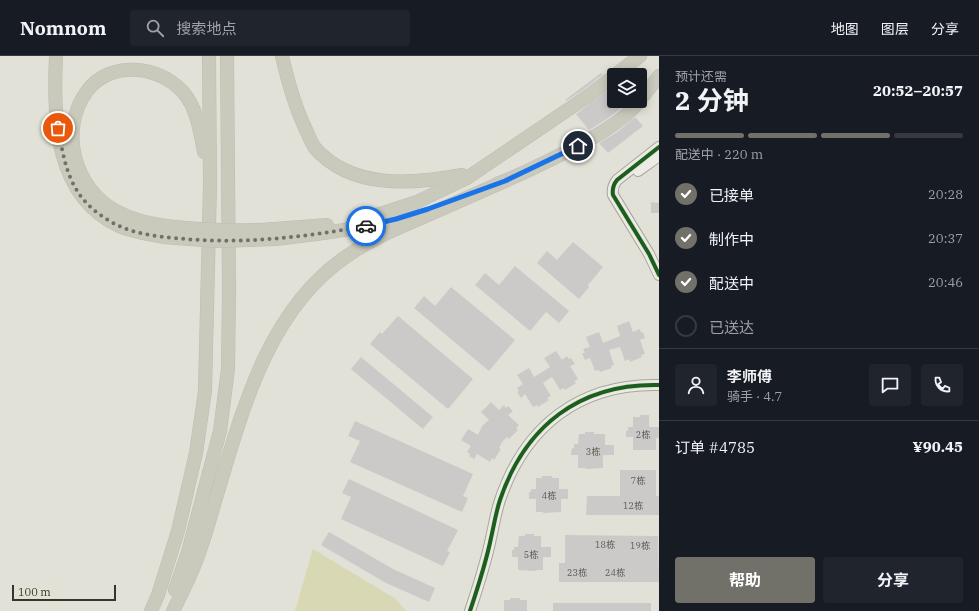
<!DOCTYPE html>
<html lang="zh">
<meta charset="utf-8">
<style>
:root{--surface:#171b24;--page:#20242c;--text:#f1f3f6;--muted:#9ea1a6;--line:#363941;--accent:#717169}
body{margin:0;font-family:"IBM Plex Serif","Noto Sans SC",serif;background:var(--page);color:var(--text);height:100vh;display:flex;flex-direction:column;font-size:15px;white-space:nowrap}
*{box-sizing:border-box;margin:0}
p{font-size:13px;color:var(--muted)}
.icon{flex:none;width:22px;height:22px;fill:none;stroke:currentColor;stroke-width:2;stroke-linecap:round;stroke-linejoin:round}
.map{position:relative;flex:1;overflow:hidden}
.details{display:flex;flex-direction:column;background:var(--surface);width:320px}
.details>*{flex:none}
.tools{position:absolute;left:607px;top:12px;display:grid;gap:8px}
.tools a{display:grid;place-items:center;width:40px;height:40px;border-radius:4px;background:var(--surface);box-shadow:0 2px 10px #0003;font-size:20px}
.scale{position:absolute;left:12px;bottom:10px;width:104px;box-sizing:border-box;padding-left:4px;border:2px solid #35352e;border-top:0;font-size:11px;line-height:14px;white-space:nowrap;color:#35352e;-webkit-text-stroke:3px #e5e5d3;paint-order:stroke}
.pin{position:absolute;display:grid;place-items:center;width:34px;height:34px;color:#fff;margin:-17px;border:2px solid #fff;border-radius:50%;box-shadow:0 1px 4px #0007}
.courier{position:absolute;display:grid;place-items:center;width:40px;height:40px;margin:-20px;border:3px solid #1a73e8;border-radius:50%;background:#fff;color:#222;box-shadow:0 1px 5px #0007}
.head em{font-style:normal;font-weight:700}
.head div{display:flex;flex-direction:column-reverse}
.head{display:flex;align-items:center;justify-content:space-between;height:68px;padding:0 16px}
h1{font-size:26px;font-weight:700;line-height:30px}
.bar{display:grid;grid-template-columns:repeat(4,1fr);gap:6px 4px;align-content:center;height:48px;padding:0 16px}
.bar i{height:5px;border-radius:3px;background:var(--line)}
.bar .selected{background:var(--accent)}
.bar p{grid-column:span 4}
.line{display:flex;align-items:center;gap:10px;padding:0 16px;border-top:1px solid var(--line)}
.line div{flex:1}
.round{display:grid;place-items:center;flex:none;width:42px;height:42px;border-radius:4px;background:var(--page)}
ol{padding:0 16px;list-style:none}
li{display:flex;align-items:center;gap:12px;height:44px}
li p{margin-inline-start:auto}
li .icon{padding:4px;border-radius:50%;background:var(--accent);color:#fff;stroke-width:4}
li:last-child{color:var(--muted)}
li i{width:22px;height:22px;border:2px solid var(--line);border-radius:50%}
.primary-button{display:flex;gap:8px;margin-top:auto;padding:8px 16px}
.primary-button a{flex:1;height:46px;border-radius:4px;background:var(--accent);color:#fff;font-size:16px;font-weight:700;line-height:46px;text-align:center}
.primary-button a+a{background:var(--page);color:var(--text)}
header{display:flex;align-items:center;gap:24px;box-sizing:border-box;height:56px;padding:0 20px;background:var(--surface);border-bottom:1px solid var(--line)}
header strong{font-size:19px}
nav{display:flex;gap:22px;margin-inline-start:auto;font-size:14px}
.search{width:280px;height:36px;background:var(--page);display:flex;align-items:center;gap:10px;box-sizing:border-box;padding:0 14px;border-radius:4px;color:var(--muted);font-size:15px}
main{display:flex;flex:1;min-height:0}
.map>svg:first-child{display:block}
</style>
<header>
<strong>Nomnom</strong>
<div class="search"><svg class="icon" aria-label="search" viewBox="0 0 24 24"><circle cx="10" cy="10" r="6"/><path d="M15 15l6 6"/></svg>搜索地点</div>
<nav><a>地图</a><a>图层</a><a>分享</a></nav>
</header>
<main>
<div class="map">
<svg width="659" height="555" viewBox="0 0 659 555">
<rect width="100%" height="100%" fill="#e1e1d7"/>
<path fill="#d9d8b5" d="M313,493L396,543L406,555H295Z"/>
<g fill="#cccac8">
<path d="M601,17L602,19L583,34L566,45L565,44Z"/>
<path d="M612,31L614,34V45H623L626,48L607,63L589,74L576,58Z"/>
<path d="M635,61L643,70L608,97L599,87L617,76Z"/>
<path d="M651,146L659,147V157H651Z"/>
<path d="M573,186L603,211L588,229L589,231L579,243L537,207L547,195L557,204Z"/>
<path d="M515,210L569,255L559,267L546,256L530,275L475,229L485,217L499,229Z"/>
<path d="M451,231L515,284L489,315L414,252L424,240L435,250Z"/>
<path d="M398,260L473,323L448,353L370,288L380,276L382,278Z"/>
<path d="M629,265L633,276L640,273L641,277L643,276L645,282L640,284L645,298L641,299L642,301L630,306L629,303L625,305L620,291L609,294L614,309L611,310L612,312L600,316L599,314L595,315L590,302L585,304L582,297H585L583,293L590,291L586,281L599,276L603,287L620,280L617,270Z"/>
<path d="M556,295L562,304L567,300L569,303L571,302L575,308L570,310L578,323L574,325L576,327L565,334L564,332L560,334L552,321L543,327L551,340L547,342L549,344L538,351L537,349L533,351L525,338L521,342L517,336L519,335L517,332L523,328L517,319L529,312L534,321L544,315L550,311L544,302Z"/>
<path d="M361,301L433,361L423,373L351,313Z"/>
<path d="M491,346L499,354L504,349L506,352L508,350L513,355L508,359L519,369L516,372L518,374L509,383L507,381L502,386L499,392L501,393L494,404L492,402L490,406L477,398L474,403L469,400L470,398L467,396L471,390L461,384L468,373L478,379L482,370L489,364L481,356Z"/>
<path d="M640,359H649V371H659V382H656V394H633V381H626V375H628V371H633V361H640Z"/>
<path d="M355,365L473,418L463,440L468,442L462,456L350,406L360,385L348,380Z"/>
<path d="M585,376H594V378H605V389H614V399H603V412L586,413V412H578V399H571L572,392H574V388H578L579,378H585Z"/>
<path d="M620,414H656V440H659V459H586L587,440H620Z"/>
<path d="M542,420H552V422H559V433H568V443H561V456L543,457V456H536V443H529V436H531V433H536V422H542Z"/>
<path d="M349,423L458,474L447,495L450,496L443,510L341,463L351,441L342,437Z"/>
<path d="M329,476L393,513L435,532L429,546L386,527L321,489Z"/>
<path d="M525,478H534V480H541V491H551V501H543V514H536V515L518,514V501H512V494H514V491H518L519,480H525Z"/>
<path d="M565,479L658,480L659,526H559V507H565Z"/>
<path d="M510,542H520V544H527V555H504V544H510Z"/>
<rect x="553" y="547" width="98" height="8"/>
</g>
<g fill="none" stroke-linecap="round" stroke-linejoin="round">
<g stroke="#a6a69e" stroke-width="12">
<g id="secondary">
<path d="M659,91L617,124C613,129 612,133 613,139L649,198L659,219"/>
<path d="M638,115L659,100"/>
<path d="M470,555C478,531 486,507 491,482C494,469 496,456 500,444C525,370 580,327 659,329"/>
</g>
</g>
<g stroke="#bdbdb8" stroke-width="14">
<g id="highway">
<path d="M56,0C53,62 54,139 119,170C132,176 148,178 163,181"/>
<path d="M282,0C288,26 295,52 307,76C309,81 312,88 315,92C352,134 413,128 462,119"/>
<path d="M615,19L640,0"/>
<path d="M640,44L659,20"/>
<path d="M497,128C518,120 538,110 558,100C587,85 618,70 640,45"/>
<path d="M371,161L417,146L467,122L588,40L614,20"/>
<path d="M166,170C148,167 132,164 116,155C75,133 58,75 87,35C110,4 159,9 183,36C197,52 200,75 204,96"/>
<path d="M274,173L327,169"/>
<path d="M275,183C321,178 368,172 413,158"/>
<path d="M175,534L188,496L220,375L228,313L229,234L227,0"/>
<path d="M151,555L158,539L178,475L196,397L205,335L210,128L209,0"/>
<path d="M173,555C182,537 191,519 198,500C205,481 210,462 216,442C242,356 267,254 347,200C372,182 401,171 430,158C455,147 480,136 505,125"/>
</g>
</g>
<use href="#secondary" stroke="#ecebe6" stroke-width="10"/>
<use href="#highway" stroke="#c9c9bc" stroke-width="13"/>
<g stroke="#bdbdb8" stroke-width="14" stroke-linecap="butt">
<g id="highway-bridge">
<path d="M166,170C202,174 237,176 274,173"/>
<path d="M163,181L217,185L275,183"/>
</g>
</g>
<use href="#highway-bridge" stroke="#c9c9bc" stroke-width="13"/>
<g stroke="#e5e5d3" stroke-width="6">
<g id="cycleway">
<path d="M659,91L617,124C613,129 612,133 613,139L649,198L659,219"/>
<path d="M470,555C478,531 486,507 491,482C494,469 496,456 500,444C525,370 580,327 659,329"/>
</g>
</g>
<use href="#cycleway" stroke="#1b5e20" stroke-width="4"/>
</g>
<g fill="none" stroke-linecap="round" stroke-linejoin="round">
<path stroke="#717169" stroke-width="4" stroke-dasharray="0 7.2" d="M58,72C63,98 66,122 83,143C92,154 106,164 119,170C139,179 163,181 185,183C246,188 306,181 366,170"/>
<path stroke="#1a73e8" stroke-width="5" d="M366,170L396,163L428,153L505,125L578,90"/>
</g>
<g text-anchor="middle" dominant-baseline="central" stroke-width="4" stroke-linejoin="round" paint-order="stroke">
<g font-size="9" fill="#5b5a54">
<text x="643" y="378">2栋</text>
<text x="593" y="395">3栋</text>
<text x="638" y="424">7栋</text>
<text x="549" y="439">4栋</text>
<text x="633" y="449">12栋</text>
<text x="605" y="488">18栋</text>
<text x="640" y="489">19栋</text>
<text x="531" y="498">5栋</text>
<text x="577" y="516">23栋</text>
<text x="615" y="516">24栋</text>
</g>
</g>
</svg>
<div class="tools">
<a><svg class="icon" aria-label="layers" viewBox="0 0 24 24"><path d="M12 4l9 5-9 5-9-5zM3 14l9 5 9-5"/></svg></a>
</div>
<div class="scale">100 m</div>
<div class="pin" style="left:58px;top:72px;background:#ea580c"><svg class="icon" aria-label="bag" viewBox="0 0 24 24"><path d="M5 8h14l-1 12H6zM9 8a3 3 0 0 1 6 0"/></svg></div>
<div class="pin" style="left:578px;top:90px;background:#1f2937"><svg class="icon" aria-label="home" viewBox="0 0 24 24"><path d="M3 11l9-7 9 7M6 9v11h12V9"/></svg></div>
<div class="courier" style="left:366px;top:170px"><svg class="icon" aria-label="car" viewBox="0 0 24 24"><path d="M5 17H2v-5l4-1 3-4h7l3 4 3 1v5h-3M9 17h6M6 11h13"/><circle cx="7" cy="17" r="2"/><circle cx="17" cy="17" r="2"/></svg></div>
</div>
<section class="details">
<div class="head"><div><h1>2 分钟</h1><p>预计还需</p></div><em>20:52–20:57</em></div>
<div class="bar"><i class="selected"></i><i class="selected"></i><i class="selected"></i><i></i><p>配送中 · 220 m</p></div>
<ol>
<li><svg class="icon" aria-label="check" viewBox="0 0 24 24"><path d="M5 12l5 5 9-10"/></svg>已接单<p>20:28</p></li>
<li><svg class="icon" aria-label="check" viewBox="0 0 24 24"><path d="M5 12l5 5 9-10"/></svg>制作中<p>20:37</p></li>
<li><svg class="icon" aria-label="check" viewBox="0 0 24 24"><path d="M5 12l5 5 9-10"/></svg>配送中<p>20:46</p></li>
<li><i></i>已送达</li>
</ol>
<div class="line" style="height:72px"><a class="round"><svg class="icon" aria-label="person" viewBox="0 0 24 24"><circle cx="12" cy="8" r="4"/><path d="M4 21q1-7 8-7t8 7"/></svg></a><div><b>李师傅</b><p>骑手 · 4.7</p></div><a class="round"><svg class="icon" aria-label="chat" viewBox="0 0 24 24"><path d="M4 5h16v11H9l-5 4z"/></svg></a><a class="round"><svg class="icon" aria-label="phone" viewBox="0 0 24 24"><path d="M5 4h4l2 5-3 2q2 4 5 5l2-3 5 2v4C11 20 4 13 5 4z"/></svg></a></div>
<div class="line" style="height:52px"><div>订单 #4785</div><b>¥90.45</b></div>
<div class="primary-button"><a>帮助</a><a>分享</a></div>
</section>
</main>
